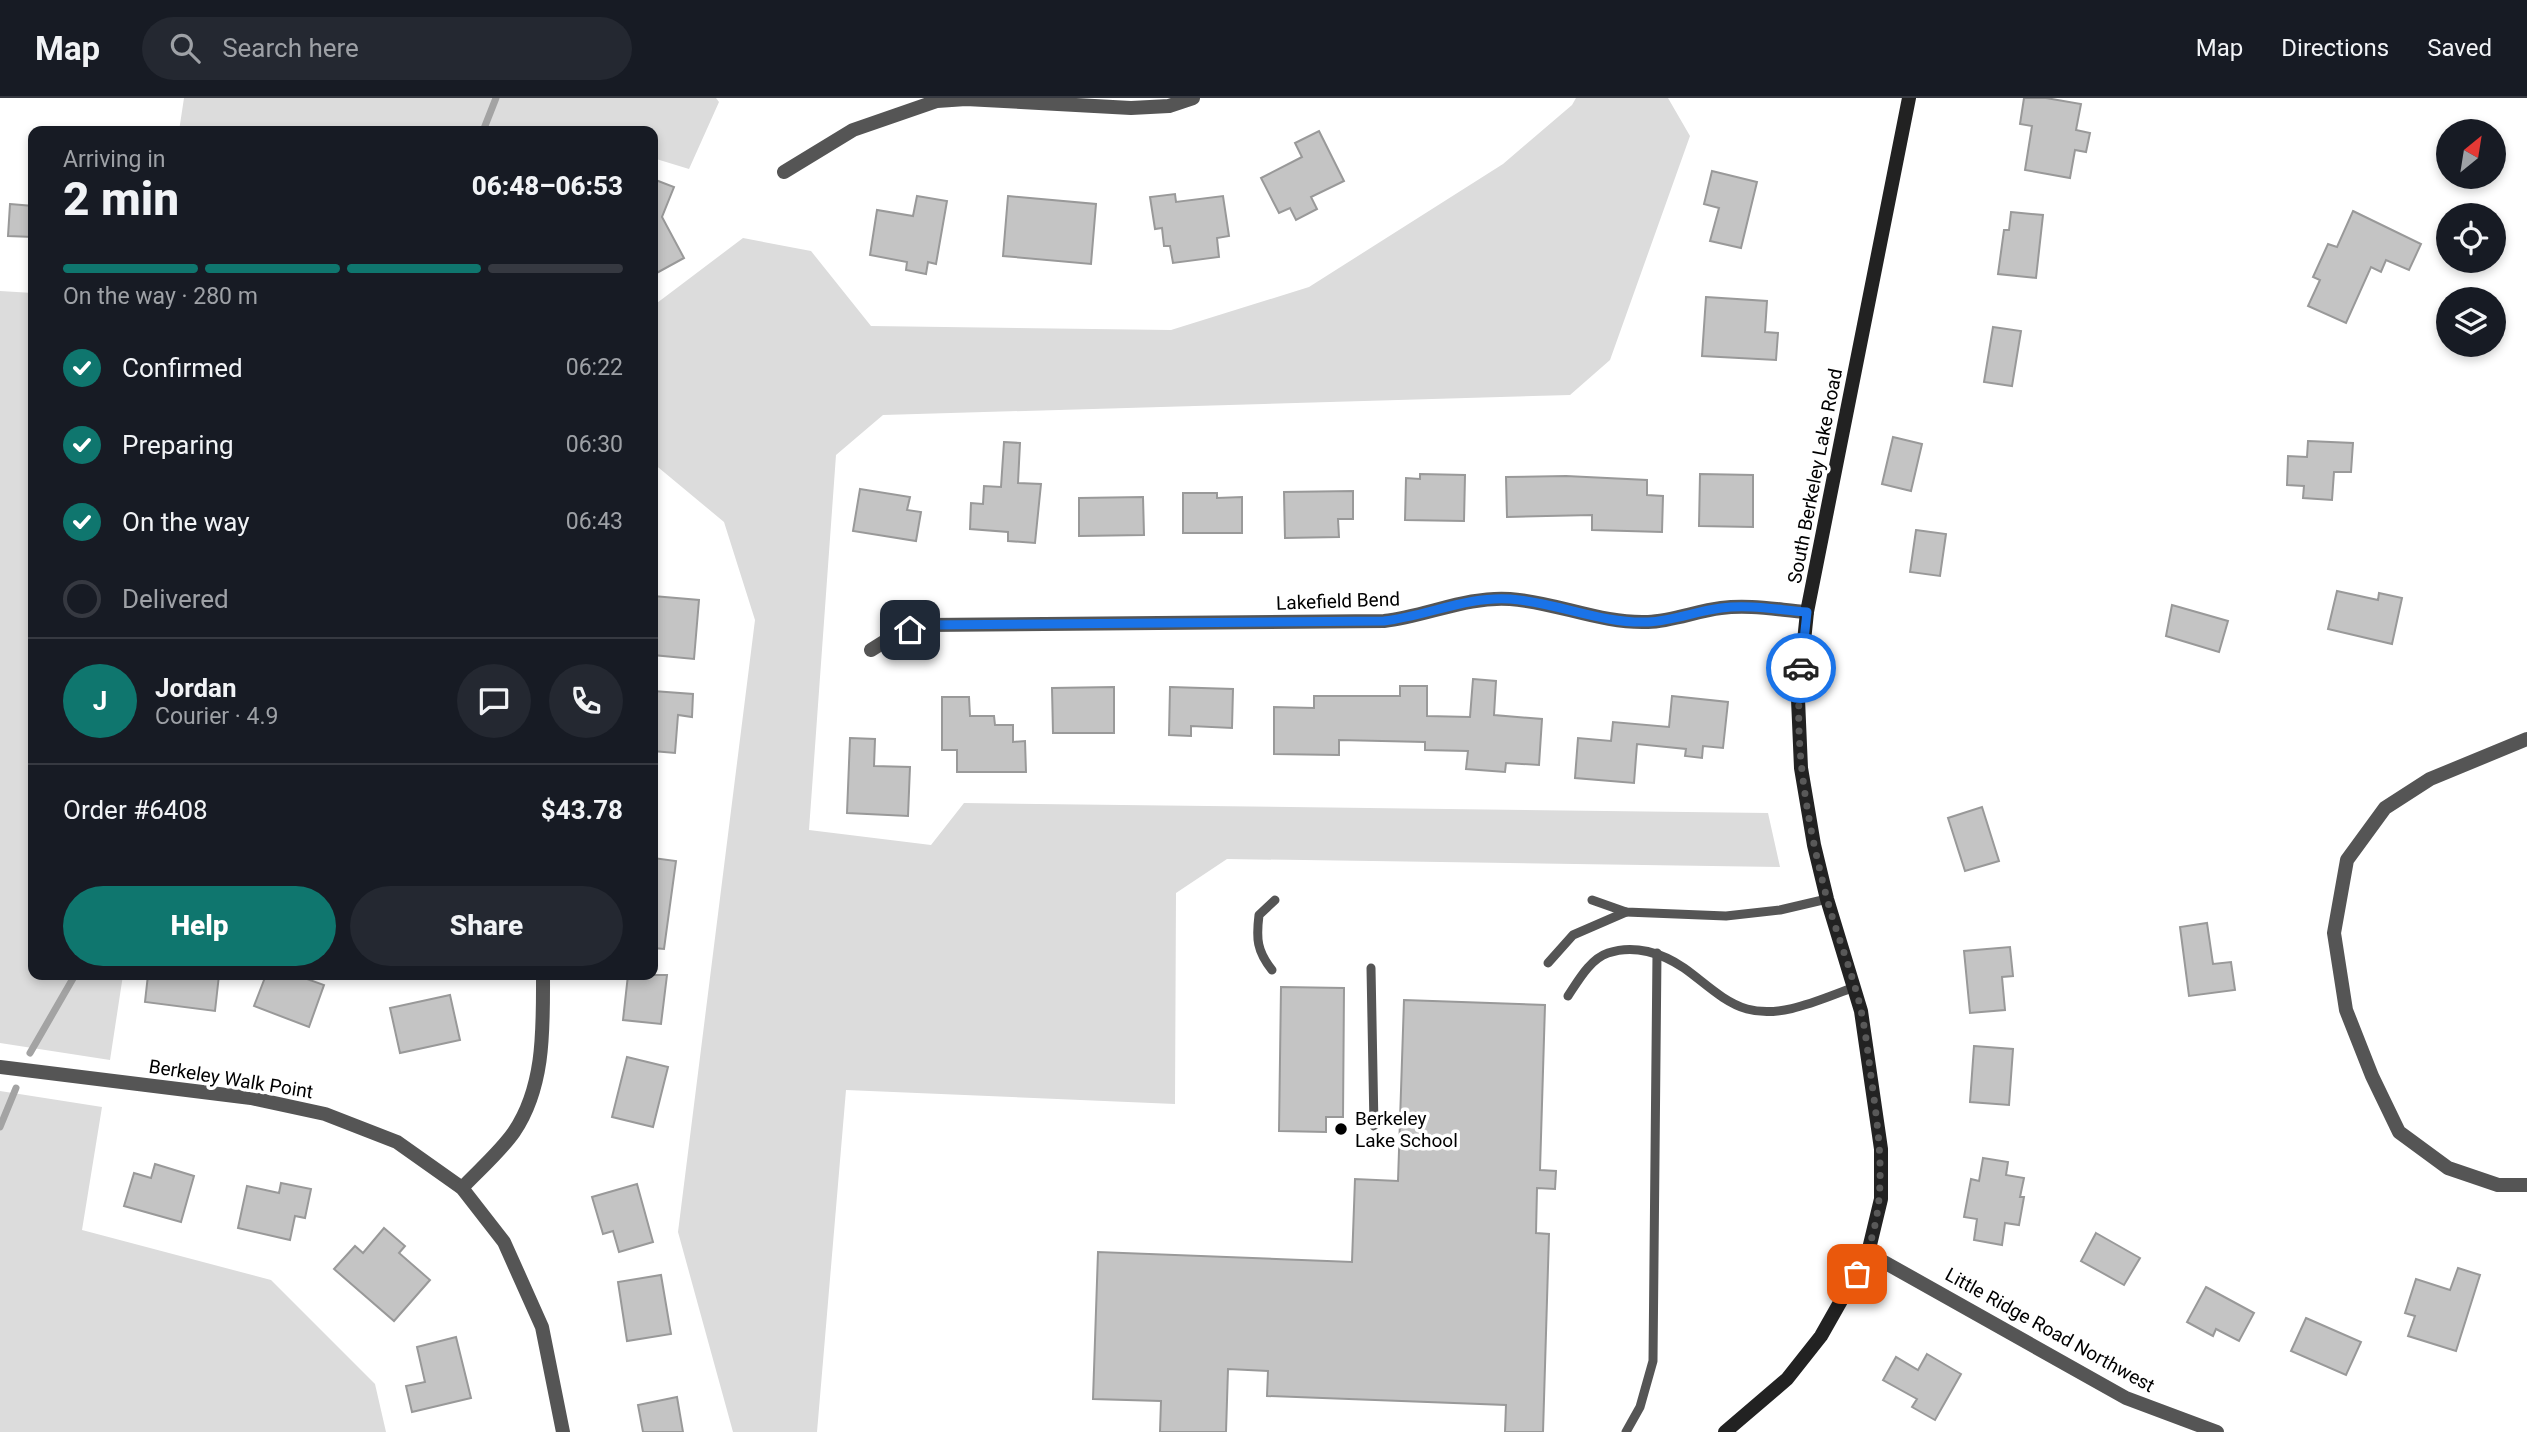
<!DOCTYPE html>
<meta charset="utf-8">
<style>
:root{--surface:#171b24;--page:#242831;--text:#f1f3f6;--muted:#9ea1a6;--line:#363941;--accent:#0f766e}
body{margin:0;font-family:Roboto,sans-serif;background:var(--page);color:var(--text);height:100vh;display:flex;flex-direction:column;font-size:26px;white-space:nowrap}
*{box-sizing:border-box;margin:0}
p{font-size:23px;color:var(--muted)}
.icon{flex:none;width:38px;height:38px;fill:none;stroke:currentColor;stroke-width:2;stroke-linecap:round;stroke-linejoin:round}
.map{position:relative;flex:1;overflow:hidden}
.drawer{position:absolute;left:28px;top:28px;width:630px;height:854px;display:flex;flex-direction:column;background:var(--surface);border-radius:14px;box-shadow:0 4px 10px #0003}
.drawer>*{flex:none}
.needle{width:46px;rotate:30deg}
.fabs{position:absolute;left:2436px;top:21px;display:grid;gap:14px}
.fabs a{display:grid;place-items:center;width:70px;height:70px;border-radius:50%;background:var(--surface);box-shadow:0 4px 10px #0003;font-size:35px}
.pin{position:absolute;display:grid;place-items:center;width:60px;height:60px;color:#fff;margin:-30px;border-radius:14px;box-shadow:0 4px 10px #0006}
.courier{position:absolute;display:grid;place-items:center;width:70px;height:70px;margin:-35px;border:5px solid #1a73e8;border-radius:50%;background:#fff;color:#222;box-shadow:0 2px 9px #0007}
.overview em{font-style:normal;font-weight:800}
.overview div{display:flex;flex-direction:column-reverse}
.overview{display:flex;align-items:center;justify-content:space-between;height:119px;padding:0 35px}
h1{font-size:46px;font-weight:800;line-height:52px}
.bar{display:grid;grid-template-columns:repeat(4,1fr);gap:10px 7px;align-content:center;height:84px;padding:0 35px}
.bar i{height:9px;border-radius:5px;background:var(--line)}
.bar .on{background:var(--accent)}
.bar p{grid-column:span 4}
.line{display:flex;align-items:center;gap:18px;padding:0 35px;border-top:2px solid var(--line)}
.line div{flex:1}
.round{display:grid;place-items:center;flex:none;width:74px;height:74px;border-radius:37px;background:var(--page)}
ol{padding:0 35px;list-style:none}
li{display:flex;align-items:center;gap:21px;height:77px}
li p{margin-inline-start:auto}
li .icon{padding:7px;border-radius:50%;background:var(--accent);color:#fff;stroke-width:4}
li:last-child{color:var(--muted)}
li i{width:38px;height:38px;border:4px solid var(--line);border-radius:50%}
.cta{display:flex;gap:14px;margin-top:auto;padding:14px 35px}
.cta a{flex:1;height:80px;border-radius:42px;background:var(--accent);color:#fff;font-size:28px;font-weight:800;line-height:80px;text-align:center}
.cta a+a{background:var(--page);color:var(--text)}
header{display:flex;align-items:center;gap:42px;box-sizing:border-box;height:98px;padding:0 35px;background:var(--surface);border-bottom:2px solid var(--line)}
header strong{font-size:33px}
nav{display:flex;gap:38px;margin-inline-start:auto;font-size:24px}
.search{width:490px;height:63px;background:var(--page);display:flex;align-items:center;gap:18px;box-sizing:border-box;padding:0 24px;border-radius:38px;color:var(--muted);font-size:26px}
.map>svg:first-child{display:block}
</style>
<header>
<strong>Map</strong>
<div class="search"><svg class="icon" aria-label="search" viewBox="0 0 24 24"><circle cx="10" cy="10" r="6"/><path d="M15 15l6 6"/></svg>Search here</div>
<nav><a>Map</a><a>Directions</a><a>Saved</a></nav>
</header>
<div class="map">
<svg width="2527" height="1334" viewBox="0 0 2527 1334">
<rect width="100%" height="100%" fill="#fff"/>
<g fill="#dcdcdc">
<path d="M184,0H716L719,4L689,71L653,60V33H179Z"/>
<path d="M1576,0H1668L1690,38L1610,262L1570,297L883,317L836,357L809,732L931,747L964,705L1768,715L1780,769L1227,761L1176,795L1175,1006L846,992L817,1334H733L678,1134L755,522L724,424L653,365V208L743,140L811,153L871,228L1171,232L1309,189L1503,66L1572,7Z"/>
<path d="M0,193L33,195V877H123L110,962L0,945Z"/>
<path d="M0,993L102,1009L82,1132L271,1182L375,1286L386,1334H0Z"/>
</g>
<g fill="none" stroke-linecap="round" stroke-linejoin="round">
<g stroke="#a3a3a3" stroke-width="7">
<path d="M483,33L496,0"/>
<path d="M30,955L75,877"/>
<path d="M0,1029L16,990"/>
</g>
</g>
<g fill="#c4c4c4" stroke="#999" stroke-width="2">
<path d="M2024,0H2046L2081,6L2076,32L2090,35L2086,54L2075,52L2070,80L2025,72L2032,28L2020,26Z"/>
<path d="M1319,33L1344,83L1311,99L1317,111L1296,122L1290,110L1279,115L1261,80L1302,59L1295,45Z"/>
<path d="M1712,73L1757,84L1741,150L1710,143L1719,110L1704,106Z"/>
<path d="M653,81L674,89L662,119L684,160L653,177Z"/>
<path d="M1175,96L1176,104L1223,98L1229,138L1217,140L1219,159L1173,165L1170,148H1164L1162,130L1155,131L1150,99Z"/>
<path d="M917,98L947,103L936,166L928,164L926,176L906,172L907,164L870,157L877,112L913,118Z"/>
<path d="M1008,98L1096,106L1091,166L1003,158Z"/>
<path d="M10,106L33,108V139L8,138Z"/>
<path d="M2353,113L2421,146L2409,172L2386,162L2381,174L2371,169L2346,225L2308,208L2320,182L2313,179L2328,146L2337,149Z"/>
<path d="M2011,114L2043,117L2036,180L1998,176L2004,132H2009Z"/>
<path d="M1706,199L1767,203L1765,234L1778,235L1776,262L1702,258Z"/>
<path d="M1993,229L2021,233L2012,288L1984,284Z"/>
<path d="M1893,339L1922,346L1911,393L1882,386Z"/>
<path d="M2308,343L2353,345L2351,374H2334L2332,402L2303,400L2304,388L2287,387L2288,358L2307,359Z"/>
<path d="M1004,344L1020,345L1018,385L1041,386L1035,445L1008,443V434L970,431L971,405L983,406L984,388L1001,389Z"/>
<path d="M1420,376L1465,377L1464,423L1405,422L1406,380L1420,381Z"/>
<path d="M1700,376L1753,377V429L1699,428Z"/>
<path d="M1566,378L1647,382V397L1663,398L1662,434L1592,432V417L1507,419L1506,379Z"/>
<path d="M860,391L910,399L907,412L921,414L916,443L853,433Z"/>
<path d="M1353,393V421H1338L1339,439L1285,440L1284,394Z"/>
<path d="M1183,395H1217V400L1242,399V435H1183Z"/>
<path d="M1143,399L1144,437L1079,438V400Z"/>
<path d="M1916,432L1946,436L1940,478L1910,474Z"/>
<path d="M2337,493L2378,502L2379,495L2402,500L2392,546L2328,531Z"/>
<path d="M653,498L699,502L694,561L653,557L656,526H653Z"/>
<path d="M2172,507L2228,523L2219,554L2166,538Z"/>
<path d="M1473,581L1496,583L1494,617L1542,621L1539,667L1506,665L1505,674L1466,671L1468,653L1425,652V644L1339,642V657L1274,656V609L1314,610V598H1400V588H1427V618L1470,619Z"/>
<path d="M1114,589V635H1053L1052,590Z"/>
<path d="M1170,589L1233,591L1232,630L1191,628V638L1169,637Z"/>
<path d="M653,593L693,596L692,619L678,617L675,655L653,653Z"/>
<path d="M1672,598L1728,604L1723,650L1703,648L1702,660L1685,658L1686,651L1637,646L1634,685L1575,680L1578,640L1611,643L1613,624L1669,629Z"/>
<path d="M942,599H969L970,618H994L995,627H1013V644L1025,643L1026,674H957V652H942Z"/>
<path d="M850,640L875,641L874,668L910,669L908,718L847,715Z"/>
<path d="M1982,709L1999,763L1965,773L1948,720Z"/>
<path d="M653,760L676,763L664,851L653,850Z"/>
<path d="M2207,825L2213,866L2231,864L2235,892L2189,898L2180,829Z"/>
<path d="M2010,849L2013,878L2002,879L2005,912L1970,915L1964,853Z"/>
<path d="M148,877H219L215,913L145,904Z"/>
<path d="M266,877H296L324,887L309,929L254,908Z"/>
<path d="M628,877H667L661,926L623,922Z"/>
<path d="M1281,889L1344,890L1343,1019H1326V1034L1279,1033Z"/>
<path d="M450,897L460,942L400,955L390,910Z"/>
<path d="M1404,902L1545,907L1540,1072L1556,1073L1555,1091L1537,1090L1536,1135L1549,1136L1543,1334H1505L1506,1307L1267,1298L1268,1273L1228,1271L1226,1334H1160L1161,1303L1093,1301L1098,1154L1352,1164L1355,1081L1398,1083Z"/>
<path d="M1974,948L2013,951L2009,1007L1970,1004Z"/>
<path d="M627,959L668,969L653,1029L612,1019Z"/>
<path d="M1983,1060L2008,1064L2006,1077L2024,1080L2020,1099H2024L2019,1127L2005,1125L2002,1147L1974,1142L1977,1121L1964,1119L1971,1081L1979,1083Z"/>
<path d="M155,1066L194,1078L181,1124L124,1108L134,1075L151,1080Z"/>
<path d="M281,1085L311,1091L305,1120L295,1118L290,1142L238,1130L247,1088L279,1095Z"/>
<path d="M637,1086L653,1144L619,1154L613,1133L603,1136L592,1099Z"/>
<path d="M384,1130L405,1148L399,1155L430,1182L394,1223L334,1171L355,1148L363,1155Z"/>
<path d="M2096,1135L2140,1160L2124,1187L2081,1163Z"/>
<path d="M2458,1170L2480,1177L2456,1253L2408,1238L2415,1218L2405,1215L2416,1181L2450,1192Z"/>
<path d="M661,1177L671,1236L627,1243L618,1184Z"/>
<path d="M2206,1189L2254,1215L2239,1243L2216,1231L2213,1238L2187,1224Z"/>
<path d="M2306,1220L2361,1244L2346,1277L2291,1253Z"/>
<path d="M456,1239L471,1300L412,1314L406,1288L425,1284L417,1249Z"/>
<path d="M1927,1256L1961,1276L1935,1322L1912,1309L1917,1301L1883,1282L1896,1259L1918,1272Z"/>
<path d="M677,1299L683,1334H643L638,1307Z"/>
</g>
<g fill="none" stroke-linecap="round" stroke-linejoin="round">
<g stroke="#555" stroke-width="9">
<path d="M1592,802L1626,814L1726,818L1780,812L1827,801"/>
<path d="M1548,865L1573,837L1626,814"/>
<path d="M1371,870L1374,1028"/>
<path d="M1272,872C1257,853 1256,841 1259,817L1275,802"/>
<path d="M1568,898C1578,883 1590,861 1608,855C1634,846 1662,855 1684,870C1704,884 1723,904 1747,911C1782,921 1823,900 1855,889"/>
<path d="M1626,1334L1640,1309L1653,1263L1657,855"/>
</g>
<g stroke="#555" stroke-width="14">
<path d="M784,74L853,32L937,3L966,1L1131,10L1169,8L1193,0"/>
<path d="M871,552L895,537L926,527L1384,523C1427,518 1467,498 1510,501C1556,504 1601,526 1648,524C1672,523 1697,513 1721,510C1749,506 1779,512 1807,514"/>
<path d="M2527,641L2430,681L2385,710L2347,762L2334,835L2346,912L2372,978L2399,1034L2448,1070L2498,1087H2527"/>
<path d="M0,969L251,1000L325,1016L397,1044L462,1090L504,1144L542,1229L563,1334"/>
<path d="M462,1090C479,1072 500,1054 514,1034C545,988 543,930 543,877"/>
<path d="M1868,1155L2126,1300L2217,1334"/>
</g>
<path stroke="#222" stroke-width="14" d="M1725,1334L1787,1281L1821,1238L1868,1155L1881,1101V1051L1861,913L1827,801L1814,747L1801,670L1798,601L1807,514L1909,0"/>
</g>
<g fill="none" stroke-linecap="round" stroke-linejoin="round">
<path stroke="#595959" stroke-width="7" stroke-dasharray="0 12.6" d="M1801,570C1793,646 1807,723 1826,797C1834,828 1846,858 1855,889C1864,918 1867,948 1871,978C1880,1045 1891,1113 1857,1176"/>
<path stroke="#1a73e8" stroke-width="9" d="M910,532L926,527L1384,523C1427,518 1467,498 1510,501C1556,504 1601,526 1648,524C1672,523 1697,513 1721,510C1749,506 1779,512 1807,514L1801,570"/>
</g>
<circle fill="#000" stroke="#fff" stroke-width="2.5" cx="1341" cy="1031" r="7"/>
<g text-anchor="middle" dominant-baseline="central" stroke-width="7" stroke-linejoin="round" paint-order="stroke">
<g font-size="19" fill="#000" stroke="#fff">
<text transform="translate(1815 378) rotate(-79)">South Berkeley Lake Road</text>
<text transform="translate(1338 503) rotate(-2)">Lakefield Bend</text>
<text transform="translate(231 981) rotate(9)">Berkeley Walk Point</text>
<text transform="translate(2050 1232) rotate(29)">Little Ridge Road Northwest</text>
</g>
<g font-size="19" fill="#000" stroke="#fff" text-anchor="start">
<text x="1355" y="1020">Berkeley<tspan x="1355" dy="22">Lake School</tspan></text>
</g>
</g>
</svg>
<div class="fabs">
<a><svg class="needle" viewBox="-14 -14 28 28"><path d="M0-13l5 13h-10z" fill="#e53935"/><path d="M0 13l5-13h-10z" fill="#9ea1a6"/></svg></a>
<a><svg class="icon" aria-label="locate" viewBox="0 0 24 24"><circle cx="12" cy="12" r="6"/><path d="M12 2v4M12 18v4M2 12h4M18 12h4"/></svg></a>
<a><svg class="icon" aria-label="layers" viewBox="0 0 24 24"><path d="M12 4l9 5-9 5-9-5zM3 14l9 5 9-5"/></svg></a>
</div>
<div class="pin" style="left:1857px;top:1176px;background:#ea580c"><svg class="icon" aria-label="bag" viewBox="0 0 24 24"><path d="M5 8h14l-1 12H6zM9 8a3 3 0 0 1 6 0"/></svg></div>
<div class="pin" style="left:910px;top:532px;background:#1f2937"><svg class="icon" aria-label="home" viewBox="0 0 24 24"><path d="M3 11l9-7 9 7M6 9v11h12V9"/></svg></div>
<div class="courier" style="left:1801px;top:570px"><svg class="icon" aria-label="car" viewBox="0 0 24 24"><path d="M5 17H2v-5l4-1 3-4h7l3 4 3 1v5h-3M9 17h6M6 11h13"/><circle cx="7" cy="17" r="2"/><circle cx="17" cy="17" r="2"/></svg></div>
<section class="drawer">
<div class="overview"><div><h1>2 min</h1><p>Arriving in</p></div><em>06:48–06:53</em></div>
<div class="bar"><i class="on"></i><i class="on"></i><i class="on"></i><i></i><p>On the way · 280 m</p></div>
<ol>
<li><svg class="icon" aria-label="check" viewBox="0 0 24 24"><path d="M5 12l5 5 9-10"/></svg>Confirmed<p>06:22</p></li>
<li><svg class="icon" aria-label="check" viewBox="0 0 24 24"><path d="M5 12l5 5 9-10"/></svg>Preparing<p>06:30</p></li>
<li><svg class="icon" aria-label="check" viewBox="0 0 24 24"><path d="M5 12l5 5 9-10"/></svg>On the way<p>06:43</p></li>
<li><i></i>Delivered</li>
</ol>
<div class="line" style="height:126px"><b class="round" style="background:var(--accent);color:#fff">J</b><div><b>Jordan</b><p>Courier · 4.9</p></div><a class="round"><svg class="icon" aria-label="chat" viewBox="0 0 24 24"><path d="M4 5h16v11H9l-5 4z"/></svg></a><a class="round"><svg class="icon" aria-label="phone" viewBox="0 0 24 24"><path d="M5 4h4l2 5-3 2q2 4 5 5l2-3 5 2v4C11 20 4 13 5 4z"/></svg></a></div>
<div class="line" style="height:91px"><div>Order #6408</div><b>$43.78</b></div>
<div class="cta"><a>Help</a><a>Share</a></div>
</section>
</div>
